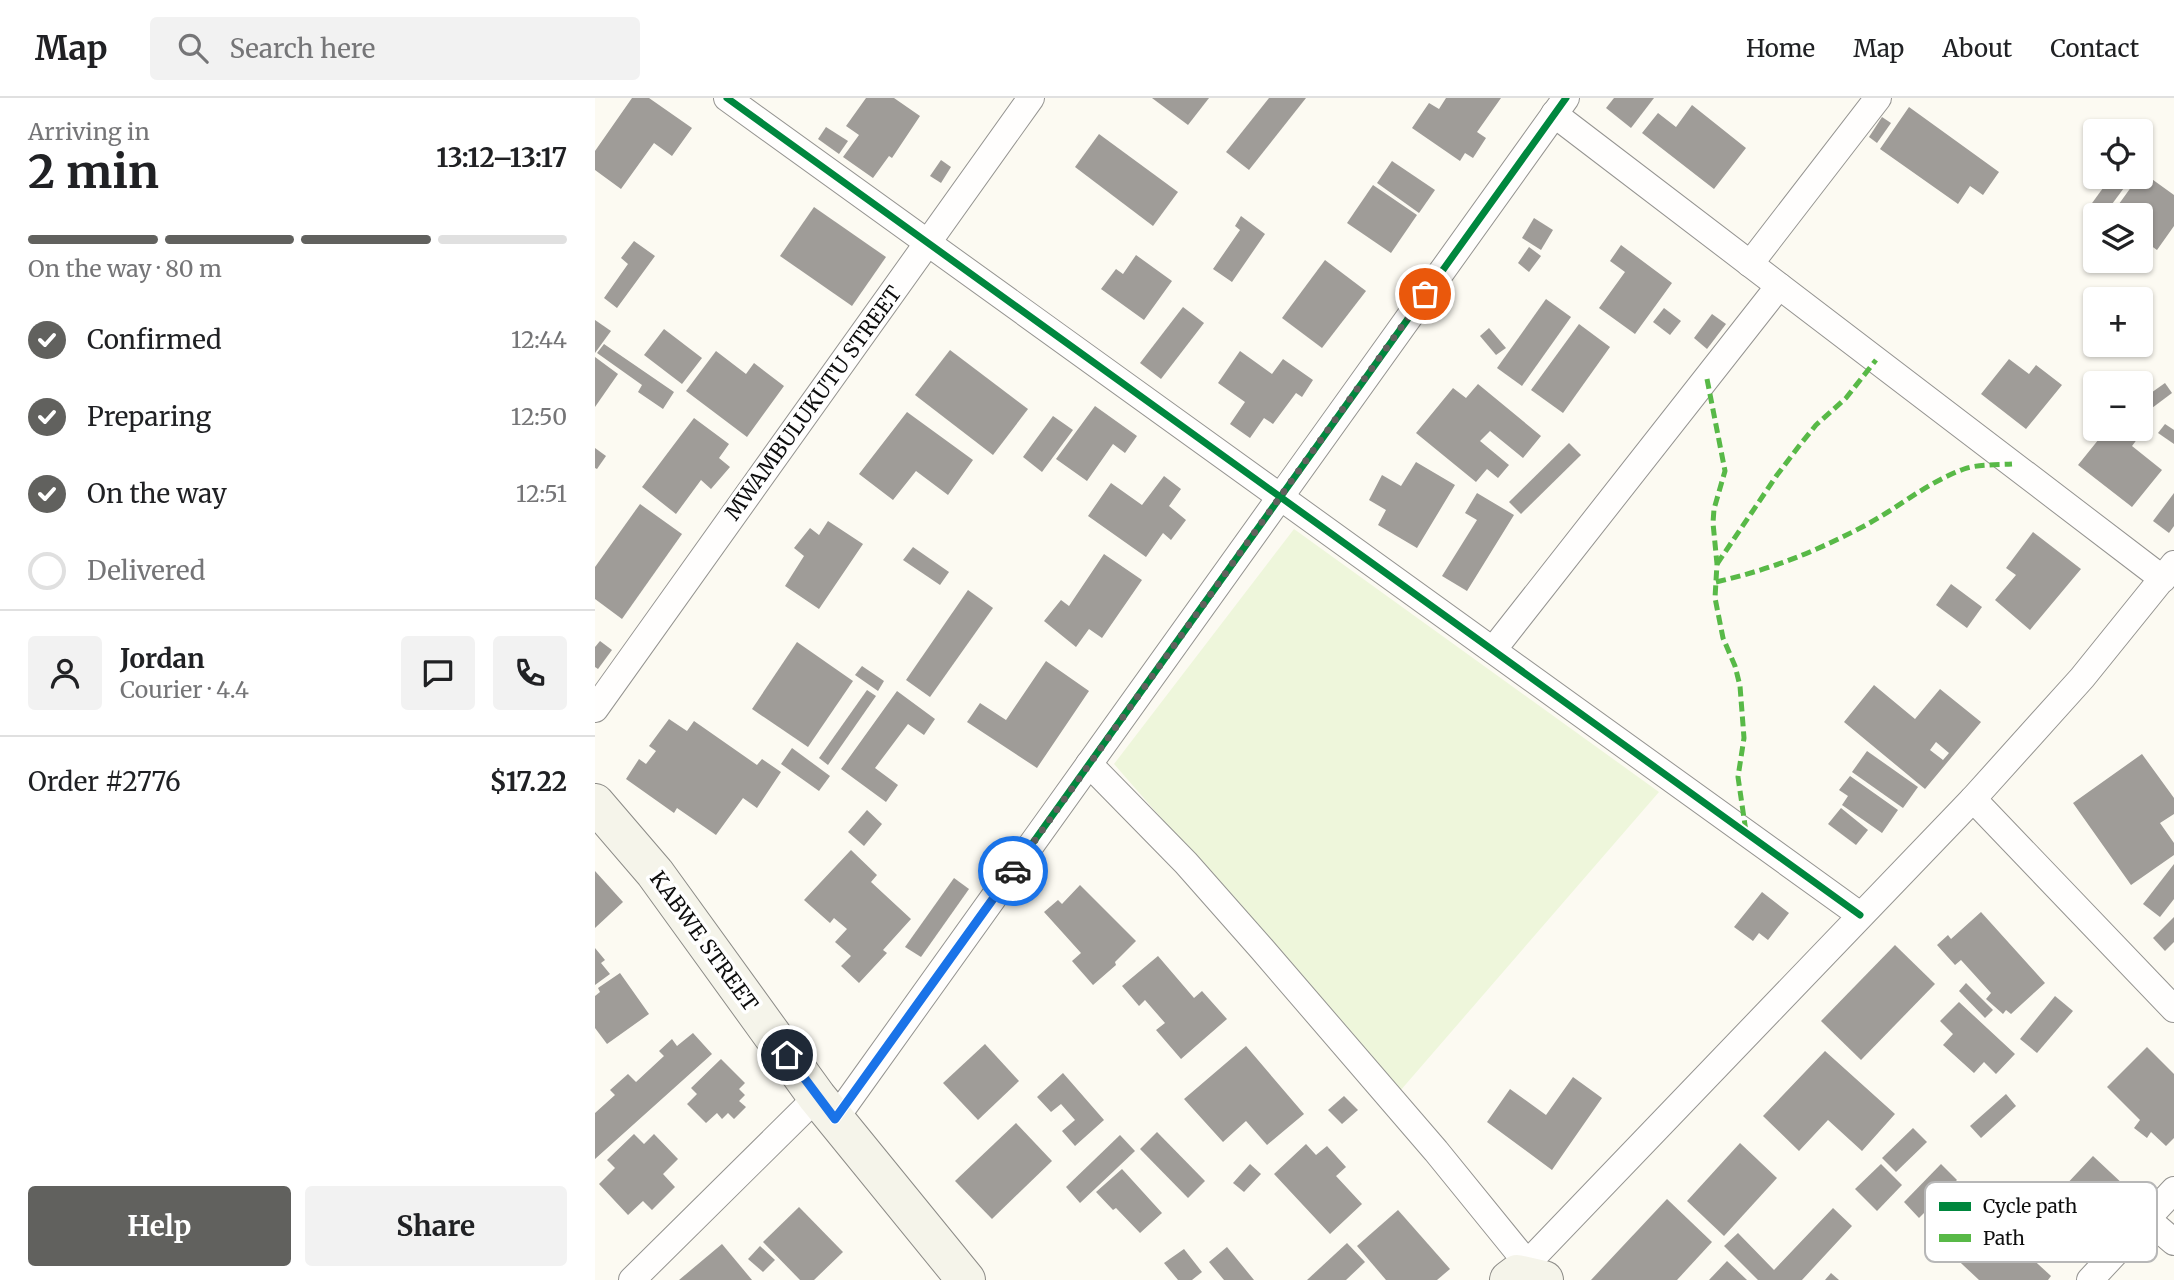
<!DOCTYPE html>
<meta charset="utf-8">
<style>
:root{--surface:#fff;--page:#f2f2f2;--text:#202124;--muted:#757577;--line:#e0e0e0;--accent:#61615e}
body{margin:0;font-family:Merriweather,serif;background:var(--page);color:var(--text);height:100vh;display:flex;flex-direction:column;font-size:26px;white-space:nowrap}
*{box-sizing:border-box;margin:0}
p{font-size:23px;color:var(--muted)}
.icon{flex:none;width:38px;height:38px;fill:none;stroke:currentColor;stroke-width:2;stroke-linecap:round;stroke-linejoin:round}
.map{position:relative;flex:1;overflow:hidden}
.details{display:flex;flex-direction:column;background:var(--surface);width:595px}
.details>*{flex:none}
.tools{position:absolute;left:1488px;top:21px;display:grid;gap:14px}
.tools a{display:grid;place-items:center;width:70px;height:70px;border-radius:7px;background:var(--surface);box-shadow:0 2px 5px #0004;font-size:35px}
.pin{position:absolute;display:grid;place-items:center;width:60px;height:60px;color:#fff;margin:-30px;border:4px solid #fff;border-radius:50%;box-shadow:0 2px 7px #0007}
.courier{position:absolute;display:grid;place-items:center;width:70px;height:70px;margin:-35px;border:5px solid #1a73e8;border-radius:50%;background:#fff;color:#222;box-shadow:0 2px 9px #0007}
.head em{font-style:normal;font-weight:700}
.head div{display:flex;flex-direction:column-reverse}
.head{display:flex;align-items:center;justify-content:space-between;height:119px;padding:0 28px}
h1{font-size:46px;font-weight:700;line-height:52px}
.bar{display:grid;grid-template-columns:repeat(4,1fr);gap:10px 7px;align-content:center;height:84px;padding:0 28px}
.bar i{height:9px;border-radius:5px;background:var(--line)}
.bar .on{background:var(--accent)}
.bar p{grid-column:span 4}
.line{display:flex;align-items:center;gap:18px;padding:0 28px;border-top:2px solid var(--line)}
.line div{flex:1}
.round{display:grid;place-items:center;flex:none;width:74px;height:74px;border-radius:7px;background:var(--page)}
ol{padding:0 28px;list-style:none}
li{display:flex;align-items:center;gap:21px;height:77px}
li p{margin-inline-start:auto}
li .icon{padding:7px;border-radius:50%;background:var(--accent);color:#fff;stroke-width:4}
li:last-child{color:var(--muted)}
li i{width:38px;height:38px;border:4px solid var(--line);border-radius:50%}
.button{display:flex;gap:14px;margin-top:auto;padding:14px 28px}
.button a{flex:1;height:80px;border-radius:7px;background:var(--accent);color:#fff;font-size:28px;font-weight:700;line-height:80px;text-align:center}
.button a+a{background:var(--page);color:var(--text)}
header{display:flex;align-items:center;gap:42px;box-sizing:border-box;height:98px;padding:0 35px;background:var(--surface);border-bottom:2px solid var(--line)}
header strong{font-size:33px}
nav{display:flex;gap:38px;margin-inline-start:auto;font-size:24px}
.search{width:490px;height:63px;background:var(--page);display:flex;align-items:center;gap:18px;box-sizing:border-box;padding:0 24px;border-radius:7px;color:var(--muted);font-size:26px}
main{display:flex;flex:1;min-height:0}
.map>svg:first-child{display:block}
</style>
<header>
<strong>Map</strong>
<div class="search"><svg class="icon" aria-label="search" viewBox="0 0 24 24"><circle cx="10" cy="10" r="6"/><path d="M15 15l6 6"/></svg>Search here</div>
<nav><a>Home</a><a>Map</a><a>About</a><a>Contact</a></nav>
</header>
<main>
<section class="details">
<div class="head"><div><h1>2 min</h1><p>Arriving in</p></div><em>13:12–13:17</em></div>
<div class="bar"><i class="on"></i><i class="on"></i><i class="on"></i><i></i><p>On the way · 80 m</p></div>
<ol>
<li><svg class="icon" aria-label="check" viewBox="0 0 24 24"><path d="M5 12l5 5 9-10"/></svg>Confirmed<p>12:44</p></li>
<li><svg class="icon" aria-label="check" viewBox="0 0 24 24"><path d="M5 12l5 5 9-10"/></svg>Preparing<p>12:50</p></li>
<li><svg class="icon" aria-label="check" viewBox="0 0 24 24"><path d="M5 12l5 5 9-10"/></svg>On the way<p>12:51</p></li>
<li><i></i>Delivered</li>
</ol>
<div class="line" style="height:126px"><a class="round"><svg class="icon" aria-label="person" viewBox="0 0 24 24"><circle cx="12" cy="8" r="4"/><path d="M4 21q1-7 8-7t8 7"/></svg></a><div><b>Jordan</b><p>Courier · 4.4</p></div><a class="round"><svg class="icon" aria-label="chat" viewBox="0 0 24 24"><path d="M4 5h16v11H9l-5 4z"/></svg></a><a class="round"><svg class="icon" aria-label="phone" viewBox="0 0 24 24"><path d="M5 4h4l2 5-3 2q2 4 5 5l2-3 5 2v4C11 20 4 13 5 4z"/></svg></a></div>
<div class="line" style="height:91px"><div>Order #2776</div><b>$17.22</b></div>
<div class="button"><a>Help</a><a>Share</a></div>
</section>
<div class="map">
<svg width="1579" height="1182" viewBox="0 0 1579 1182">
<rect width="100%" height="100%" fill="#fcfaf2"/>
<path fill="#eef6db" d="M699,431L1064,694L805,993L519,666Z"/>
<g fill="#9f9c98" fill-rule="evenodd">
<path d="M37,0H54L97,30L77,58L59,45L26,91L0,72V53Z"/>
<path d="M271,0H299L325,18L297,60L294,58L278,80L248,59L264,37L251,28Z"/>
<path d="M557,0H614L593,27Z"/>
<path d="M674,0H711L654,72L631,54Z"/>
<path d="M851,0H906L882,34L891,40L878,60L870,55L865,63L817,30L834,5L844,11Z"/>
<path d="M1019,0H1059L1036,30L1011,10Z"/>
<path d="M1097,7L1151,50L1119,91L1047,35L1063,15L1081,29Z"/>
<path d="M1314,9L1404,74L1388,97L1375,88L1363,106L1285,51Z"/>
<path d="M1287,19L1296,25L1282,45L1274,39Z"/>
<path d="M231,29L253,43L244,56L223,41Z"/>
<path d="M504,36L583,94L558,128L480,69Z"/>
<path d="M346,62L356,69L346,85L335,78Z"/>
<path d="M797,63L840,92L824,115L782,85Z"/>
<path d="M1547,74L1579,97V128L1562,152L1545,140V117H1516Z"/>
<path d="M1516,79H1537L1509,117H1500L1492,112Z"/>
<path d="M778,87L822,117L796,155L752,125Z"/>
<path d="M219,109L291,159L257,208L185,158Z"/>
<path d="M646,118L670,136L637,184L618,171L645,132L640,128Z"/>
<path d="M939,120L958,132L946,152L927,140Z"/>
<path d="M39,143L60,158L22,210L9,200L33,166L26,160Z"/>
<path d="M1026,147L1077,185L1040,236L1004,210L1030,174L1015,163Z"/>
<path d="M934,149L946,158L934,174L923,165Z"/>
<path d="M541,157L577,183L549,222L506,191L521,171L528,176Z"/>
<path d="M730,162L771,193L727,250L687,220Z"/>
<path d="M951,201L976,219L927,288L902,270Z"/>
<path d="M588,209L609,225L566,281L545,265Z"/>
<path d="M1069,210L1086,223L1075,237L1058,224Z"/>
<path d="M1117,216L1131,226L1112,251L1099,240Z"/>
<path d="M0,222L16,233L0,255Z"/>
<path d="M984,226L1015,249L968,315L936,292Z"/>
<path d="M894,230L911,250L901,257L885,238Z"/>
<path d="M69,231L107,260L87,286L49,257Z"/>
<path d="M9,246L79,294L68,311L43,294L47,287L2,255Z"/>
<path d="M355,252L433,311L398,357L320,297Z"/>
<path d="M121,253L151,276L159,265L189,288L152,339L91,293Z"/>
<path d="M645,253L677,276L688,261L718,282L707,299L701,295L678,326L669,320L655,340L635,326L650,304L623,285Z"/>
<path d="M0,259L23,276L0,309Z"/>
<path d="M1414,261L1434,276L1441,267L1467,287L1431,331L1386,296Z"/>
<path d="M1570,285L1577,295L1553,313L1546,302Z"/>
<path d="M883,286L946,338L928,360L895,333L885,343L914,367L903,380L892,371L881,384L821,335L858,290L871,300Z"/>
<path d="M500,308L542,338L530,355L518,346L492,383L461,361Z"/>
<path d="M312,314L378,362L353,397L321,373L298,402L264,376Z"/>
<path d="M458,318L478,332L447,374L428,359Z"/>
<path d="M99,320L134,346L124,360L135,369L116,391L106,382L81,416L47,389Z"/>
<path d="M1570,326L1579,332V346L1563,335Z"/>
<path d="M1512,331H1540L1546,336L1537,348L1567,372L1537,409L1483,367Z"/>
<path d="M974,345L986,357L926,416L914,404Z"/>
<path d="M0,350L11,358L2,371L0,370Z"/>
<path d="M821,364L860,387L822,450L783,427L791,412L774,402L787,377L806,388Z"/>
<path d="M569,378L586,391L574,408L591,422L576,442L568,435L551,459L493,418L516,385L547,407Z"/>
<path d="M882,395L919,417L872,493L847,478L882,422L870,415Z"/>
<path d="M1579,395V428L1574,435L1558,423Z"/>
<path d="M45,406L87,436L27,521L0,501V469Z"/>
<path d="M233,423L268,446L224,511L190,488L209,458L199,450L215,430L224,437Z"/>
<path d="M1438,434L1486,471L1435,532L1400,502L1421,477L1411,470Z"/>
<path d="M318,449L354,474L345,487L308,462Z"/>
<path d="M509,456L547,482L507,540L494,531L481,549L449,523L466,502L474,508Z"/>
<path d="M1356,486L1387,509L1372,530L1341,507Z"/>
<path d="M373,492L398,510L335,599L311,582Z"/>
<path d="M5,543L17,552L3,571L0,569V549Z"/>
<path d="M202,544L258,583L213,649L157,611Z"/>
<path d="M451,563L494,593L442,670L372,624L385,605L411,622Z"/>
<path d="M267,568L289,583L283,593L260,577Z"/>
<path d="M1279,587L1320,621L1345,591L1386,624L1330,691L1249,624ZM1341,644L1354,655L1348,662L1335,652Z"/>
<path d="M272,592L281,598L233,667L224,660Z"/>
<path d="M302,593L340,621L329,637L313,626L280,670L303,687L291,704L246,671Z"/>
<path d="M74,621L92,633L99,623L162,667L167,661L186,674L162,710L148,700L121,737L82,710L79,715L31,681L44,661L51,666L61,653L54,648Z"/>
<path d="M197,650L235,678L224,693L186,666Z"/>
<path d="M1272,653L1323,689L1308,710L1257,674Z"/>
<path d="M1547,656L1579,700V716L1565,725L1579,745V757L1536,787L1478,705Z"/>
<path d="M1255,678L1303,712L1287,735L1247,707L1253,698L1244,692Z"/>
<path d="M1246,710L1273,732L1261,747L1233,726Z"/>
<path d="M272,712L287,726L269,748L253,734Z"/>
<path d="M256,752L282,777L276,784L316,821L288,852L292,855L264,885L246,868L256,858L240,844L252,831L239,820L235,825L209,802Z"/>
<path d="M1579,766V801L1565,819L1548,806Z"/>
<path d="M0,773L28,804L0,830Z"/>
<path d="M359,780L374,791L326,859L310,849Z"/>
<path d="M485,787L541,843L520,864L521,867L498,887L477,863L486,855L449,814L463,802L467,806Z"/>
<path d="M1167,794L1194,815L1173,842L1164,835L1158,843L1139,829Z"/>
<path d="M1386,814L1450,885L1416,916L1411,912L1408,916L1391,901L1396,895L1366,862L1360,867L1342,847L1353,837L1356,841Z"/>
<path d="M1579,819V844L1570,853L1558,840Z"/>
<path d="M1300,847L1340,886L1266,962L1226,923Z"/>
<path d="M0,850L10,862L6,865L15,876L0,887Z"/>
<path d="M563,858L599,900L607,893L632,921L586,961L561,932L570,925L550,902L544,908L527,888Z"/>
<path d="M25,875L54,916L12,946L0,930V898L5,894L3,890Z"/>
<path d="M1371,885L1398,912L1390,920L1364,893Z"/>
<path d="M1460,898L1478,913L1442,955L1425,941Z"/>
<path d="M1364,904L1420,956L1401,976L1389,964L1379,975L1348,947L1358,936L1345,923Z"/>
<path d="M98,935L117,956L0,1061V1015L20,997L15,992L33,976L41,984L69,958L64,953L77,941L82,948Z"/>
<path d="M390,946L424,983L383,1022L348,985Z"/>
<path d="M651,948L709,1016L672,1047L651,1023L628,1044L589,1001Z"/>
<path d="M1552,949L1579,976V1040L1571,1048L1556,1034L1552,1040L1539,1030L1545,1022L1512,989Z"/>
<path d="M1230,953L1300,1016L1267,1053L1233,1022L1204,1053L1168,1018Z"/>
<path d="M126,961L150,985L144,991L150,997L144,1003L151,1009L139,1021L133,1015L127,1021L122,1015L111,1025L92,1006L102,996L96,990Z"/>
<path d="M468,975L509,1022L480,1048L467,1033L480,1022L466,1006L456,1014L442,999Z"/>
<path d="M978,979L1007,1000L957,1072L892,1024L915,991L951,1017Z"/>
<path d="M1411,996L1421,1008L1386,1040L1375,1028Z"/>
<path d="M749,998L763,1012L747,1026L733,1012Z"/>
<path d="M421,1025L457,1063L397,1121L360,1083Z"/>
<path d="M1318,1030L1332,1044L1301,1074L1287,1060Z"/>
<path d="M562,1034L610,1083L593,1100L545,1051Z"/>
<path d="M39,1036L49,1046L59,1036L83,1061L68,1076L80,1089L57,1112L48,1103L33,1117L4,1086L20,1070L12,1062Z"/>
<path d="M525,1037L540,1053L485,1105L471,1089Z"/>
<path d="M1145,1045L1182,1080L1129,1138L1092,1103Z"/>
<path d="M711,1046L721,1057L732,1048L751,1069L741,1078L767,1106L735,1136L679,1076Z"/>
<path d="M1498,1058L1531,1089L1473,1152L1439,1121Z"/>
<path d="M655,1066L666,1076L649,1094L638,1085Z"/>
<path d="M1286,1066L1307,1087L1282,1113L1260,1091Z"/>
<path d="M1346,1066L1362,1082L1324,1120L1309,1104Z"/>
<path d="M527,1071L567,1115L545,1135L521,1110L518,1112L501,1094Z"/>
<path d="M1370,1099L1456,1178L1453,1182H1384L1335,1136Z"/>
<path d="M1072,1101L1117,1144L1082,1182H996Z"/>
<path d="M204,1109L248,1154L219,1182H205L168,1144Z"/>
<path d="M1238,1110L1257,1128L1207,1182H1163L1129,1148L1143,1135L1179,1172Z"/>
<path d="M803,1112L855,1171L842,1182H791L762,1148Z"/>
<path d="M752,1145L770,1164L751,1182H712Z"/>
<path d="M127,1146L157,1182H84Z"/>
<path d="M165,1148L180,1162L168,1174L153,1161Z"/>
<path d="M632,1149L659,1182H629L614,1164Z"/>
<path d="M589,1151L607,1174L597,1182H583L569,1165Z"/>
<path d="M1132,1163L1152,1182H1114Z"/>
<path d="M1236,1175L1244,1182H1230Z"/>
</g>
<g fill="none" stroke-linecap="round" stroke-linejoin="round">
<g stroke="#959491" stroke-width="28">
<g id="street">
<path d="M132,0L1265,817"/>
<path d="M959,16L1568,481"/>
<path d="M1155,166L1283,0"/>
<path d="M898,552L1184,188"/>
<path d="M0,611L436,0"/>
<path d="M494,666L591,765L667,851L841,1053L932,1165"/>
<path d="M1378,701L1579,911"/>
<path d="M240,1021L971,0"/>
<path d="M1552,1121L1579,1144"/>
<path d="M922,1176L1378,701L1487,580L1579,466"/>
<path d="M37,1182L222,999"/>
<path d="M1495,1182L1579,1092"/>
</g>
</g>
<g stroke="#8c8b87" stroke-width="40">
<g id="secondary">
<path d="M0,705L60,775L222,999L371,1182"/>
<path d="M914,1182L922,1176L949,1182"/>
</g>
</g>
<use href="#street" stroke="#fffefd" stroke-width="26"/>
<use href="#secondary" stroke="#f5f4ea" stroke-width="38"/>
<g stroke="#58b947" stroke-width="5" stroke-dasharray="10 5" stroke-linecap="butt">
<path d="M1112,281L1130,373L1119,411L1118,425L1122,466L1120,500L1128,540L1140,568L1145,588L1149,640L1143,679L1151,734"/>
<path d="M1122,466L1182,377L1204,348L1221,327L1251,300L1281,262"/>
<path d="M1121,484C1177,471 1220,454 1271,427C1304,409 1333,384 1369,371C1383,366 1402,367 1417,366"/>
</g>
<g stroke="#fff" stroke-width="11">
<g id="cycleway">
<path d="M132,0L1265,817"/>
<path d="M240,1021L971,0"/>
</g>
</g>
<use href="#cycleway" stroke="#00873e" stroke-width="7"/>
</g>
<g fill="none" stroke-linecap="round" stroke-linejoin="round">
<path stroke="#61615e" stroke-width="7" stroke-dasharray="0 12.6" d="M418,773L830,196"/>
<path stroke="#1a73e8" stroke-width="9" d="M192,957L240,1021L418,773"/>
</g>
<g text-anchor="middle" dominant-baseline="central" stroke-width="7" stroke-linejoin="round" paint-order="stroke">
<g font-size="21" fill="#0e0e0e" stroke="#fff">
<text transform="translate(218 305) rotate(-54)">MWAMBULUKUTU STREET</text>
<text transform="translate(109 843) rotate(54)">KABWE STREET</text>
</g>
</g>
<rect x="1330" y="1084" width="232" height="80" rx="10" fill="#fff" stroke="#b7b7b7" stroke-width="2"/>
<rect x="1344" y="1104" width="32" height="9" fill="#00873e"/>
<rect x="1344" y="1136" width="32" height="8" fill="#58b947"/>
<g font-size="19" fill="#0e0e0e">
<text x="1388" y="1115">Cycle path</text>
<text x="1388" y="1147">Path</text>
</g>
</svg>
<div class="tools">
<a><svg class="icon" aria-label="locate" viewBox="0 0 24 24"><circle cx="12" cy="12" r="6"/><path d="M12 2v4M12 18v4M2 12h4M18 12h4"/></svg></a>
<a><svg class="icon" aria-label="layers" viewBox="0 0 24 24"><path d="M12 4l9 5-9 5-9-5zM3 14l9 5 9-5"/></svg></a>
<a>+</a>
<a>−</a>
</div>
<div class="pin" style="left:830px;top:196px;background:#ea580c"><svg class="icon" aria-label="bag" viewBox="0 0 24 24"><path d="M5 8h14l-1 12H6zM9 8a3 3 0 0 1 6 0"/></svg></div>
<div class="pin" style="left:192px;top:957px;background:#1f2937"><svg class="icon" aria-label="home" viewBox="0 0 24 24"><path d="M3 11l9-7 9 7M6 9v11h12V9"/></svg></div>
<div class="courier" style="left:418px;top:773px"><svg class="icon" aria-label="car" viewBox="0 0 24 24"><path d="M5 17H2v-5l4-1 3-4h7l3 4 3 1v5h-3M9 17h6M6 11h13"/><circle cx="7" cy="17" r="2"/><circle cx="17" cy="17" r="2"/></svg></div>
</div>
</main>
